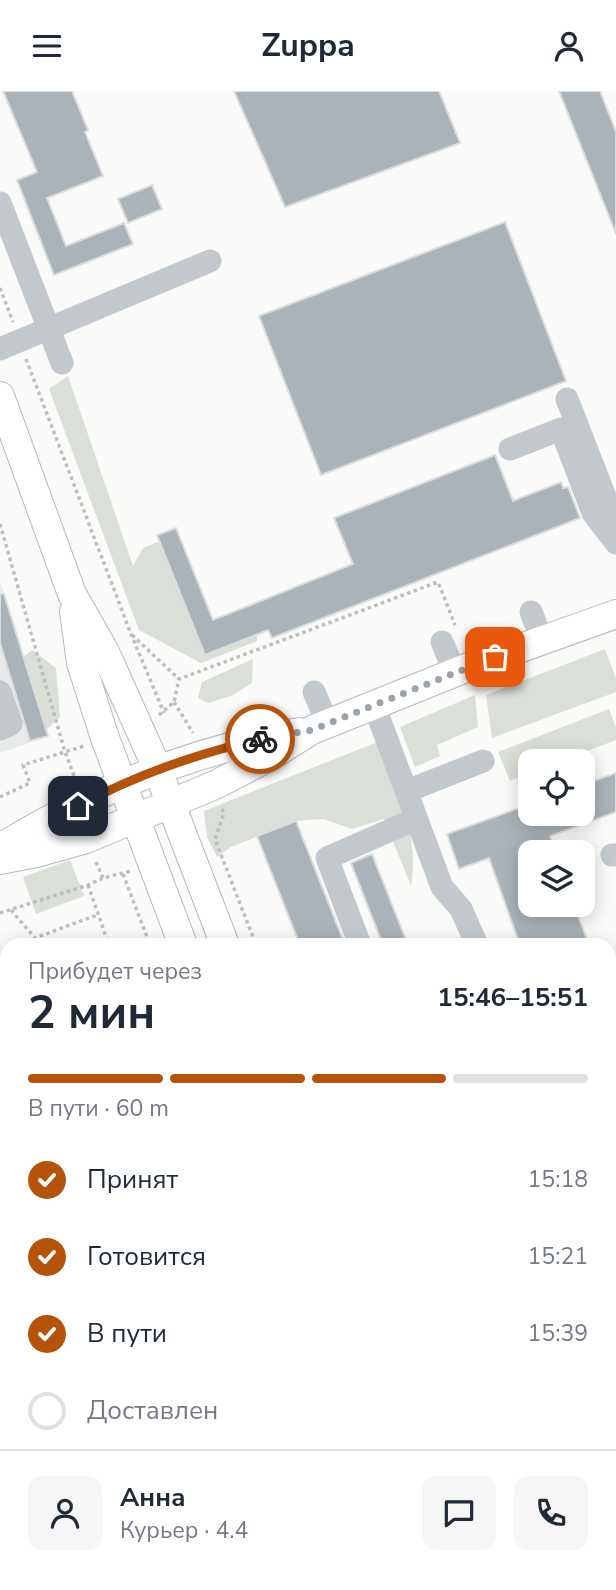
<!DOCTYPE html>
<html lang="ru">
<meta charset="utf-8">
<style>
:root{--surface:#fff;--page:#f6f6f7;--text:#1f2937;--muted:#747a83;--line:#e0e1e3;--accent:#b45309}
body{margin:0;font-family:"Nunito Sans",sans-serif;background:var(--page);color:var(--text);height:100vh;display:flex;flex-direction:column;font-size:26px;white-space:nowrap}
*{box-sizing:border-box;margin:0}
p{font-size:23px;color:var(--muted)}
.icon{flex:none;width:38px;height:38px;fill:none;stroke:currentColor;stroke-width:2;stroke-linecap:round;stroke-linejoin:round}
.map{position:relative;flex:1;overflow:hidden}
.drawer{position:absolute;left:0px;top:847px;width:616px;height:653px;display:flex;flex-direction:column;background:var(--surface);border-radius:21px 21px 0 0;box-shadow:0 4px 18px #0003}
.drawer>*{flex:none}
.controls{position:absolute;left:518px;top:658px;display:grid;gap:14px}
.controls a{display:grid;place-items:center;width:77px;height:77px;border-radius:14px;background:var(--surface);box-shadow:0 4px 18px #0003;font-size:35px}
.pin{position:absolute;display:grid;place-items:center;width:60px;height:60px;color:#fff;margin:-30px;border-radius:14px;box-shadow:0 4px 10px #0006}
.courier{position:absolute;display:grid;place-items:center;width:70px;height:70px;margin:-35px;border:5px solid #b45309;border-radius:50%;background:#fff;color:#222;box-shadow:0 2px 9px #0007}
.head em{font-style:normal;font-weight:700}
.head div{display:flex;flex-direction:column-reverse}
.head{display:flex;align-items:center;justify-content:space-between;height:119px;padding:0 28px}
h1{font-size:46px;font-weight:700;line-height:52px}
.bar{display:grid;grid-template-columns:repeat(4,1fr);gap:10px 7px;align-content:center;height:84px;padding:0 28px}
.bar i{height:9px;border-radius:5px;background:var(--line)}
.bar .current{background:var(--accent)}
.bar p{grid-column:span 4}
.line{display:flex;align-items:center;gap:18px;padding:0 28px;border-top:2px solid var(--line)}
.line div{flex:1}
.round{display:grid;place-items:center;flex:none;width:74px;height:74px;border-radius:14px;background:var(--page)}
ol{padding:0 28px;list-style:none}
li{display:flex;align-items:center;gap:21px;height:77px}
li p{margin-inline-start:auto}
li .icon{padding:7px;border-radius:50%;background:var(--accent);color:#fff;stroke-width:4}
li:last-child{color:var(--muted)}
li i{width:38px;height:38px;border:4px solid var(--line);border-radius:50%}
header{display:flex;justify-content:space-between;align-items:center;height:91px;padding:0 28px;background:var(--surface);font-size:32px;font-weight:700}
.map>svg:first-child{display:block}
</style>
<header><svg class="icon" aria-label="menu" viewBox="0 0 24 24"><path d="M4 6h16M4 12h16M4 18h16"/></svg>Zuppa<svg class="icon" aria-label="person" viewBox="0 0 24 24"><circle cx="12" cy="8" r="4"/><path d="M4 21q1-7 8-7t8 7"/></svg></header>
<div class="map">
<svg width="616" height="1499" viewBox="0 0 616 1499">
<rect width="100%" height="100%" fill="#fafaf8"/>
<path fill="#e8e9e9" d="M0,490L48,645L0,662Z"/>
<g fill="#dadfd7">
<path d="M68,285L133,475L143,457L160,450L205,563L257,543V550L201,572L139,539L49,298Z"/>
<path d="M605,558L616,587V601L492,647L486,604Z"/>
<path d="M32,559L56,577L60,626L46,639L23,566Z"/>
<path d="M253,568L252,592L231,605L208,612L198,607L202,591Z"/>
<path d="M475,604L478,636L437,654L440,665L415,676L400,636Z"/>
<path d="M609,618L616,637V649L561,670H530V682L510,690L498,661Z"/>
<path d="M380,650C397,697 420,745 411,795L384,728L352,738L323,728L296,730L231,756L217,766L207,746L204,720Z"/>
<path d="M70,769L84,805L36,823L23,786Z"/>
</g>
<g fill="#aab3b9" stroke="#dcdcda" stroke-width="2">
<path d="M3,0H72L88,39L85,41L103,85L47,107L66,155L124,132L133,153L54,184L17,89L37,81Z"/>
<path d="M234,0H439L460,52L285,116Z"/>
<path d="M559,0H600L616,41V143Z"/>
<path d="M152,94L162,118L128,132L118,108Z"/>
<path d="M505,131L566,290L321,384L259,225Z"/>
<path d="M495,364L513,410L561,391L563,397L568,396L580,427L272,547L268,539L205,564L157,444L176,437L213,529L353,473L334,427Z"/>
<path d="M0,503H4L48,645L30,650L0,552Z"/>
<path d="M616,682V721L550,745L555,761H530V814H574L589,854H520L489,767L459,778L447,743L530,713V723H583V694Z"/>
<path d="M296,730L345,854H300L257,745Z"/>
<path d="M372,763L406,849L394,854H383L351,772Z"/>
</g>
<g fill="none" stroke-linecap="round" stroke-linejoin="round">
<g stroke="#b5babe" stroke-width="30">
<g id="major">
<path d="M0,305L72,503L105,561L157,677L225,854"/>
<path d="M74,520L81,572L105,647L183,854"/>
<path d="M0,757C94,699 191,659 299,641"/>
<path d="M0,769L36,762L86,748L215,694L269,666L312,639L471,575L616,523"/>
<path d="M429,1493L431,1499"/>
<path d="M471,1493L473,1499"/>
</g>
</g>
<g stroke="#bbbfc2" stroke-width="3.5" stroke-dasharray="3.5 3.5" stroke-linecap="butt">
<path d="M0,197L13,231"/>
<path d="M26,268L131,543L164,622"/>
<path d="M0,433L65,661L76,690"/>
<path d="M132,544L179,588"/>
<path d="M174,611L193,642"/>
<path d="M159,624L174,611L179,588L438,491L455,534"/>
<path d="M0,706L30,692L23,674L84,655"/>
<path d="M222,718L224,722L215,748L256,854"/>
<path d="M96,771L103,787"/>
<path d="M123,783L150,854"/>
<path d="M88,794L109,854"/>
<path d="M11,819L35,847L97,824"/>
<path d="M0,822L88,794L103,787L131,780"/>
<path d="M0,1385L7,1383"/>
<path d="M609,1422L616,1419"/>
<path d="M356,1493L358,1499"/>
<path d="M499,1493L501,1499"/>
<path d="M142,1499L158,1493"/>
</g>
<g stroke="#c3c8cc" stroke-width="23">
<path d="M0,112L62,272"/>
<path d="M0,258L210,170"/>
<path d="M567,308L609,416L615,447"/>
<path d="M510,358L561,338L593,422L616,452"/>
<path d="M531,521L542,549"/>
<path d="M442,551L455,582"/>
<path d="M0,601L11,633L0,638"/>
<path d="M314,601L328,633"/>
<path d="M374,614L442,796L461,818L477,854"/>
<path d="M407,700L483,670"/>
<path d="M612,764H616"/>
<path d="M360,854L327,767L416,728"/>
<path d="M609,901L616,899"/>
<path d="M0,957H7"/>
<path d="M0,984L7,981"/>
<path d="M609,1073L616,1074"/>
<path d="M0,1081L7,1078"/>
<path d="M0,1173L7,1170"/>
<path d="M0,1268L7,1266"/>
<path d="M0,1297L7,1294"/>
<path d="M0,1429L7,1427"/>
<path d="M609,1449L616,1467"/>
<path d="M194,1493L196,1499"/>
<path d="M323,1493L325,1499"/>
<path d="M572,1493L574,1499"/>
</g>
<use href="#major" stroke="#fff" stroke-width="28"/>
</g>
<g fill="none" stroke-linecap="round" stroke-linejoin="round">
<path stroke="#99a4ac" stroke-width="7" stroke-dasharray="0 12.6" d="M260,648L312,639L495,566"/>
<path stroke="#b45309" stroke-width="9" d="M78,715C138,683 194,664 260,648"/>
</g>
</svg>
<div class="controls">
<a><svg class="icon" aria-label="locate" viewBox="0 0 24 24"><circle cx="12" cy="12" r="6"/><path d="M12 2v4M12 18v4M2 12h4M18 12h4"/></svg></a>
<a><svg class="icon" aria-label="layers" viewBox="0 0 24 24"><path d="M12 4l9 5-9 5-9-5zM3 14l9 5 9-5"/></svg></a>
</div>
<div class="pin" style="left:495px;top:566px;background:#ea580c"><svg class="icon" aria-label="bag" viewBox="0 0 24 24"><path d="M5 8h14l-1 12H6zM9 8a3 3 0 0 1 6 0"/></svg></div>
<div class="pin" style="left:78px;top:715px;background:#1f2937"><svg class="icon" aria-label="home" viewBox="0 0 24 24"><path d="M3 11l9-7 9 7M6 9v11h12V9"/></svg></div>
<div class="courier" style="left:260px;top:648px"><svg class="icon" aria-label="bike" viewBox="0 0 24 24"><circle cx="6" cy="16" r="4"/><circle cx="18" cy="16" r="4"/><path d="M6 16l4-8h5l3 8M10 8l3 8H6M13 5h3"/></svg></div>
<section class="drawer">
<div class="head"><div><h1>2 мин</h1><p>Прибудет через</p></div><em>15:46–15:51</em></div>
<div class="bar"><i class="current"></i><i class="current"></i><i class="current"></i><i></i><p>В пути · 60 m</p></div>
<ol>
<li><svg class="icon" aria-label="check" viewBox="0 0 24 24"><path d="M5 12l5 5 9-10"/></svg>Принят<p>15:18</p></li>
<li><svg class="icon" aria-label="check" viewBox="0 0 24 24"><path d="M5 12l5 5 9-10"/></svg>Готовится<p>15:21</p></li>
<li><svg class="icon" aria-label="check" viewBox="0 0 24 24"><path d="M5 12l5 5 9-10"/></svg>В пути<p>15:39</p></li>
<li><i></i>Доставлен</li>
</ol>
<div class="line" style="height:126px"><a class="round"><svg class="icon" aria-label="person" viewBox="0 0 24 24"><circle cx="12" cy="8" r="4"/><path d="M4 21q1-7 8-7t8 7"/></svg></a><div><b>Анна</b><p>Курьер · 4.4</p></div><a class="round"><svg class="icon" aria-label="chat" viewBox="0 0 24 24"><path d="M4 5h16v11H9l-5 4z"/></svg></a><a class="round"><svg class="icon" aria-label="phone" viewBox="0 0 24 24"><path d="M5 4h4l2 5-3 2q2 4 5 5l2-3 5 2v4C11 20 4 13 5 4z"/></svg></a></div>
</section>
</div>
